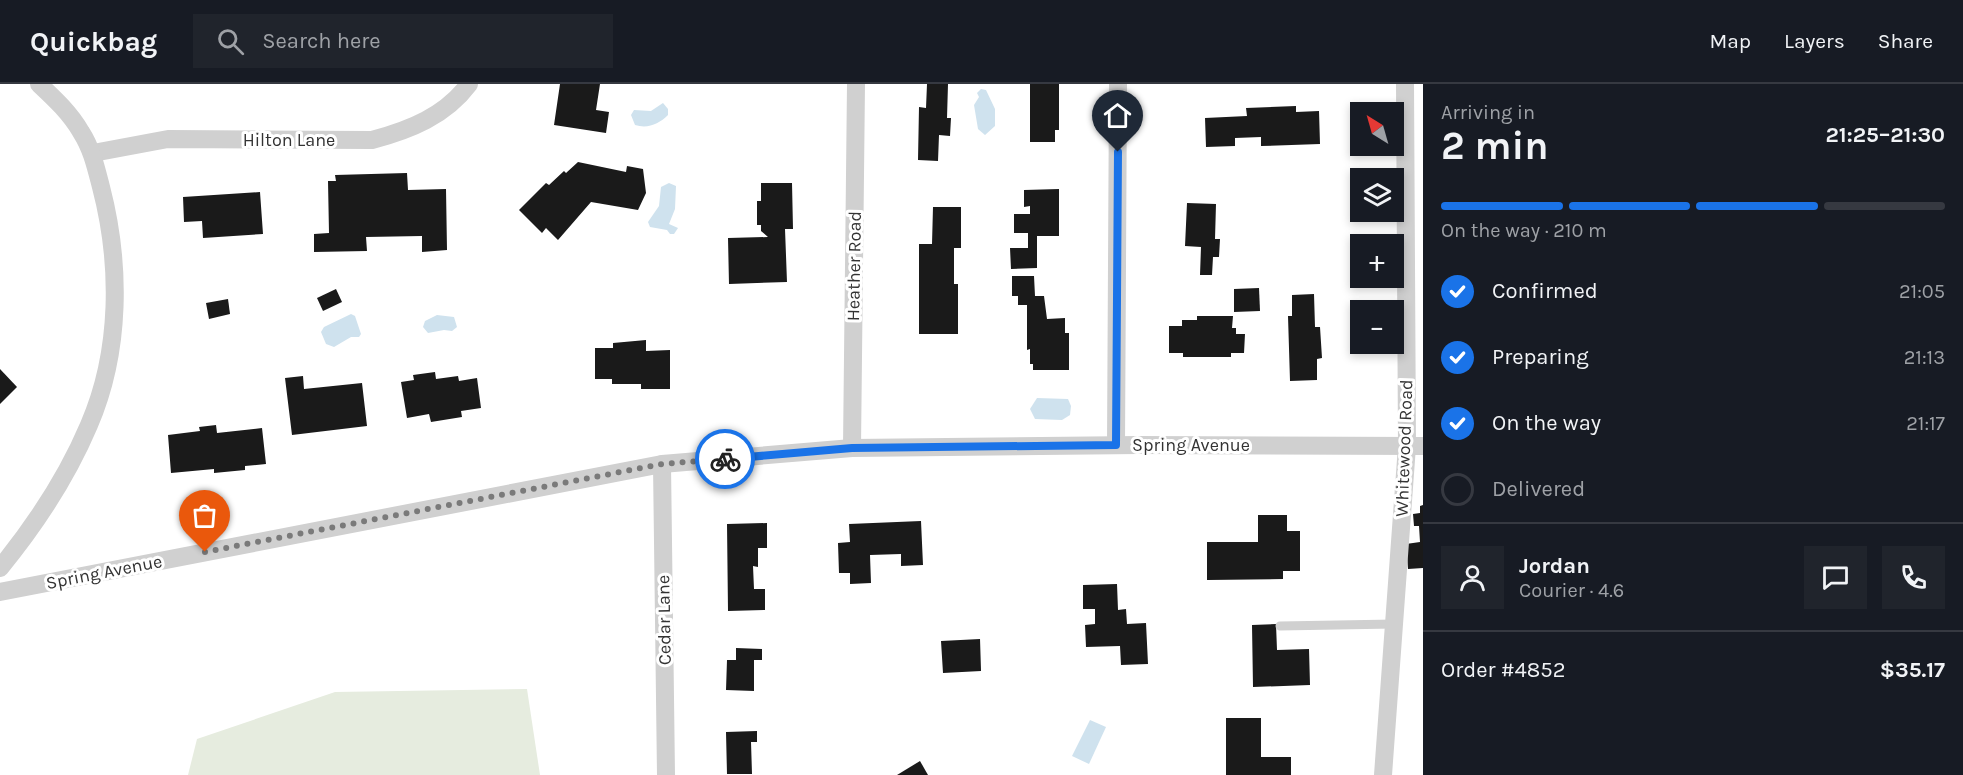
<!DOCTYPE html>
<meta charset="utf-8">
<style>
:root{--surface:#171b24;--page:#20242c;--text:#f1f3f6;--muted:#9ea1a6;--line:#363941;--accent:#1a73e8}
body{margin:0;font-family:Karla,sans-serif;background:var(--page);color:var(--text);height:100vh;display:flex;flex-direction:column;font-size:22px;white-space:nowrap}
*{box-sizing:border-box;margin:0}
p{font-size:20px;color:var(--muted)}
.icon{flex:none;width:33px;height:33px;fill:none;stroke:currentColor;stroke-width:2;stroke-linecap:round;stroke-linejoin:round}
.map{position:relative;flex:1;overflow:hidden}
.panel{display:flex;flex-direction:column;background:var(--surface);width:540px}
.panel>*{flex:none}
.needle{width:39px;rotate:323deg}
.controls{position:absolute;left:1350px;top:18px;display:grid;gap:12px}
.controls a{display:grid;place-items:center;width:54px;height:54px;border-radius:0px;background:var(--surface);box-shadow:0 3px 9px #0003;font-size:30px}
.pin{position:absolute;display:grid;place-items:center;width:51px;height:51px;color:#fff;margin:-62px -26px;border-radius:50% 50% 50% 0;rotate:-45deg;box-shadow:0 0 6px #0007}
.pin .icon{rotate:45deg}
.courier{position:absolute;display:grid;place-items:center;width:60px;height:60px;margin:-30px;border:4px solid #1a73e8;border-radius:50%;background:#fff;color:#222;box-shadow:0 2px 8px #0007}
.headline em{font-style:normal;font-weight:700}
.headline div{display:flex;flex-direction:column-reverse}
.headline{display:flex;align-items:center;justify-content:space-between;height:102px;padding:0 18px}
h1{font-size:39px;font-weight:700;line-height:45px}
.bar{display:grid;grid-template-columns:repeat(4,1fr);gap:9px 6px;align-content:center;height:72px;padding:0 18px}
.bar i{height:8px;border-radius:4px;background:var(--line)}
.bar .selected{background:var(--accent)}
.bar p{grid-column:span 4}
.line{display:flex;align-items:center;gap:15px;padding:0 18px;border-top:2px solid var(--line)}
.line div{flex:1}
.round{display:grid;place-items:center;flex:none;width:63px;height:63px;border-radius:0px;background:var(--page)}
ol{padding:0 18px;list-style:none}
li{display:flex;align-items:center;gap:18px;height:66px}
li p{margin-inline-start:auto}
li .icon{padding:6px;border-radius:50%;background:var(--accent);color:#fff;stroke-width:4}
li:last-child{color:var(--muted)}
li i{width:33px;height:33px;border:3px solid var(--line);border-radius:50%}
header{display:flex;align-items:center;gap:36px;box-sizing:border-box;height:84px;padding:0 30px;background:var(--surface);border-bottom:2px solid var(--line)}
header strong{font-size:28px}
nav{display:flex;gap:33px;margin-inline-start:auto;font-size:21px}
.search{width:420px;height:54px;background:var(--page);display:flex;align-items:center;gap:15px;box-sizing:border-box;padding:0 21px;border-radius:0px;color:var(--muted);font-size:22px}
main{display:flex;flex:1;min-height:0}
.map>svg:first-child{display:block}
</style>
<header>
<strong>Quickbag</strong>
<div class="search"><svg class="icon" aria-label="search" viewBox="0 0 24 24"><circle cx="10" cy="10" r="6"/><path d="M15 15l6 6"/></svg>Search here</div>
<nav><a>Map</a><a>Layers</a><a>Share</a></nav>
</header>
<main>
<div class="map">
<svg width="1423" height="691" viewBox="0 0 1423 691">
<rect width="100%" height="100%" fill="#fff"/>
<path fill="#e6ecdf" d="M527,605L540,691H188L197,655L335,608Z"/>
<g fill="#cfe2ee">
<path d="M981,5L986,6L995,25V42L985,51L978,45L974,21L979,13L977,9Z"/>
<path d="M663,19L668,25V31C659,40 648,45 635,41L631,31L634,26L651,27Z"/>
<path d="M669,99L676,102L675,125L669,140L678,144L674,150H670L667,146L650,143L648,138L659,122L661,103Z"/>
<path d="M351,230L355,232L361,250L359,253H351L334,263L326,260L321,248L324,243Z"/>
<path d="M437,231L454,233L457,243L452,247L444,246L428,249L423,243L425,237Z"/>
<path d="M1037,314L1068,315L1071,322L1070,331L1062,336L1035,335L1030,325Z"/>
<path d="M1090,636L1106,643L1089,680L1072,672Z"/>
</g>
<g fill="#1a1a1a">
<path d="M560,0H600L596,26L609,28L606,49L554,41Z"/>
<path d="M927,0H948L947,34H951L950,52L939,51L938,77L918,76L919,23L926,24Z"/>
<path d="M1030,0H1059V46H1055V58H1030Z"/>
<path d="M1296,22V28L1319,27L1320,60L1261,62V53L1235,54V62L1206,63L1205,34L1247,32L1246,24Z"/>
<path d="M578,78L626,88L627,82L643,85L646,109L638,126L591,118L558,156L546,144L542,149L519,126L546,99L549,101L564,87L566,89Z"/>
<path d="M407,89L408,106L446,105L447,166L422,168V152L366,153L367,167L314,168V150L329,149L328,97H336L335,91Z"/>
<path d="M761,99H792L793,145H785L787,198L729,200L728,154L768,153L761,147V141H757V117H761Z"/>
<path d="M1059,105V152H1037V184L1011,185L1010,164H1028V149H1014V130H1030V122L1024,123V106Z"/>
<path d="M260,108L263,150L203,154L202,137L184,138L183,113Z"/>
<path d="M1187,119L1216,120L1215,155H1220L1219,173H1213L1212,191H1200L1201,163L1185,162Z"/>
<path d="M933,123H961V164H954V200H958V250H919V160H932Z"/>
<path d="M1012,192H1034L1035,212H1044L1047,235L1065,234V249H1069V286H1033V280H1030V265L1027,266V221H1018V212H1012Z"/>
<path d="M1259,204L1260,227L1234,228V205Z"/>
<path d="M336,205L342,218L323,227L317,214Z"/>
<path d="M1314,210L1315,243H1320L1322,274L1317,275V296L1290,297L1288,232H1292V211Z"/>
<path d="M228,215L230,230L209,235L206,219Z"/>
<path d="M1197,232H1233L1232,244H1236V250H1245L1244,269H1231V273H1183V269H1169V242H1182V236H1197Z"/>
<path d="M646,256V267L670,266V305H641V300H612V295H595V264H613V259Z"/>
<path d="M0,285L17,303L0,320Z"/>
<path d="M435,288L436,295L458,292L459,297L477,294L481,324L461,327L462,333L431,338L429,330L407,334L401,298L414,296L413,291Z"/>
<path d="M303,292L304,305L362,299L367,342L292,351L285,294Z"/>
<path d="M216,341L217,349L262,344L266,380L245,382V386L214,389V385L171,389L168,351L200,347L199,343Z"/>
<path d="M1423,421V484L1408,485L1406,460L1420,458L1419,442H1414L1413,430L1420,429V422Z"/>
<path d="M1258,431H1287V447H1300V487H1283V495L1207,496V458H1258Z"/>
<path d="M921,437L923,481L901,482V470L870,471L871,499L850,500V489H839L838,459L850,458L849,440Z"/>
<path d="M767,439V464H758V483L753,482L754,505H765V526L728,527L727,440Z"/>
<path d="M1117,500L1118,526L1126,525L1127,540L1146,539L1148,580L1121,581L1120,562L1086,563L1085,541L1095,540V525H1083V501Z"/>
<path d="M1276,540L1277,566L1309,565L1310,601L1253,603L1252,541Z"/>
<path d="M980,555L981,587L943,589L941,557Z"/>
<path d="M736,564L762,565V576H754V607L726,606L727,576H736Z"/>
<path d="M1226,634H1261V673H1291V691H1226Z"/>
<path d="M757,647V658H751L752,690H727L726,648Z"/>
<path d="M920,677L928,691H897Z"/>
</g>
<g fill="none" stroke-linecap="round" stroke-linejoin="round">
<path stroke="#d0d0d0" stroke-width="9" d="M1280,542L1394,540"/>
<g stroke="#d0d0d0" stroke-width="18">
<path d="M93,69L168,55L372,56C410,46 445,32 469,0"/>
<path d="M1116,361L1118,0"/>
<path d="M852,364L856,0"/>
<path d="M662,380L666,691"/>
<path d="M0,484C36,440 67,393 89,341C121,267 121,180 101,103C96,84 92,65 81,48C70,29 55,15 39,0"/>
<path d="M0,508L662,380L852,364L1139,361L1423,362"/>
<path d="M1383,691L1407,362L1405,0"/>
</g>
</g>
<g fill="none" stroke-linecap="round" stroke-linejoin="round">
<path stroke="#7a7a7a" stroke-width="6" stroke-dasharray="0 10.8" d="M205,468L662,380L725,375"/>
<path stroke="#1a73e8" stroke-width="8" d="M725,375L852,364L1116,361L1118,68"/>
</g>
<g text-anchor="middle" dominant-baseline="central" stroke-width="6" stroke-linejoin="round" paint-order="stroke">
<g font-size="18" fill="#333" stroke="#fff">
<text x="289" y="56">Hilton Lane</text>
<text transform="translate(854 182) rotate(-89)">Heather Road</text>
<text x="1191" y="361">Spring Avenue</text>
<text transform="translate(1404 364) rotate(-88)">Whitewood Road</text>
<text transform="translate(104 488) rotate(-11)">Spring Avenue</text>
<text transform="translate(664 536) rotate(-91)">Cedar Lane</text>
</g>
</g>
</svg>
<div class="controls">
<a><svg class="needle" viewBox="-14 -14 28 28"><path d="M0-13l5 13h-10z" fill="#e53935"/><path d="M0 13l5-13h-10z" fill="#9ea1a6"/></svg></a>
<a><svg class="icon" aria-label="layers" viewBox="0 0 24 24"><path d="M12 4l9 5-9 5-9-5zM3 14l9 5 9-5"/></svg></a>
<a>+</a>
<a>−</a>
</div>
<div class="pin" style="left:205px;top:468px;background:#ea580c"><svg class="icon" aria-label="bag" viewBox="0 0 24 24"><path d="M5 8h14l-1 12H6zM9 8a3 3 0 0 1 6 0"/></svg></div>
<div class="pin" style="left:1118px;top:68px;background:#1f2937"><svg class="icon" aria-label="home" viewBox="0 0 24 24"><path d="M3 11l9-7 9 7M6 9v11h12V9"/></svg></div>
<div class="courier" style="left:725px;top:375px"><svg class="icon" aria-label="bike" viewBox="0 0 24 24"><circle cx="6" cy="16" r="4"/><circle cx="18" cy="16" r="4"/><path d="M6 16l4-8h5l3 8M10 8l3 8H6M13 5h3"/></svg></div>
</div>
<section class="panel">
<div class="headline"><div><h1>2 min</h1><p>Arriving in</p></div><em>21:25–21:30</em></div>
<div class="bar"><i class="selected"></i><i class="selected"></i><i class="selected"></i><i></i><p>On the way · 210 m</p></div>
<ol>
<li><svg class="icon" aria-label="check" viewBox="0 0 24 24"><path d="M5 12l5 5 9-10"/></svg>Confirmed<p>21:05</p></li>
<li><svg class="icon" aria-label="check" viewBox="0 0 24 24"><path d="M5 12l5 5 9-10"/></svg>Preparing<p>21:13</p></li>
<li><svg class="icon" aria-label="check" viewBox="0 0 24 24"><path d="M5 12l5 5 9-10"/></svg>On the way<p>21:17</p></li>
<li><i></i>Delivered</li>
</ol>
<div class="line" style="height:108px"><a class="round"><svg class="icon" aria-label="person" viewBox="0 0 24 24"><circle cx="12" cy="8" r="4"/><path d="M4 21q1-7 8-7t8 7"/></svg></a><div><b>Jordan</b><p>Courier · 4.6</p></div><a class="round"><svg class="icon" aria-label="chat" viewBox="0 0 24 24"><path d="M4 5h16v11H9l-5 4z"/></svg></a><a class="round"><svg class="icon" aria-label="phone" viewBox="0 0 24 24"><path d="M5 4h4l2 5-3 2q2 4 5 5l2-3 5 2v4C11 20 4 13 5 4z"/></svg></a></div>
<div class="line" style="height:78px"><div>Order #4852</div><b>$35.17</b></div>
</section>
</main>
